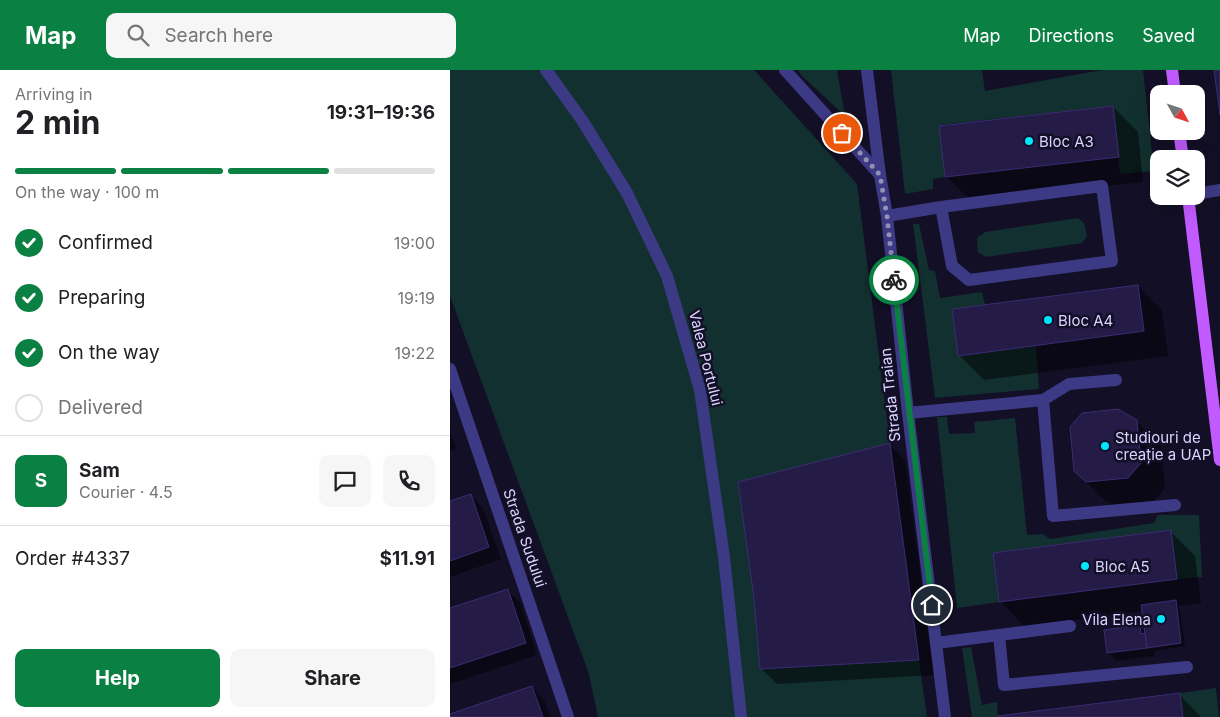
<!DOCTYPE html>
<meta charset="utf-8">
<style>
:root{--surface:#fff;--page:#f6f6f6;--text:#202124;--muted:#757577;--line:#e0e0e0;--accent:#0b8043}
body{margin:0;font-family:Inter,sans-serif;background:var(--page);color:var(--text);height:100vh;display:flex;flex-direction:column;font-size:19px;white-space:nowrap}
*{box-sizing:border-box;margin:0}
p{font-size:16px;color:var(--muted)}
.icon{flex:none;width:28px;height:28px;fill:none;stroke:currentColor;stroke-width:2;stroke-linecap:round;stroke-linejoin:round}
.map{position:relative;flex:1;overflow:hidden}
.drawer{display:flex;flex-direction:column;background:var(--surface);width:450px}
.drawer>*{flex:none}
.needle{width:32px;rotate:130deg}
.fabs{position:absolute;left:700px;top:15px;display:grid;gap:10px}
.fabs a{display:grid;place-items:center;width:55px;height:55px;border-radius:10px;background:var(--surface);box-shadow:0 5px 20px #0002;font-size:25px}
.pin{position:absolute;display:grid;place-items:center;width:42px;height:42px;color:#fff;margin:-21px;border:2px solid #fff;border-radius:50%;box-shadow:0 1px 5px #0007}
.courier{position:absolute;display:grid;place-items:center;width:50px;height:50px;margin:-25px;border:4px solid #0b8043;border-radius:50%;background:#fff;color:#222;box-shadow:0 1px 6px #0007}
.head em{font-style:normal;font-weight:700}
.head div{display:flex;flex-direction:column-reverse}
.head{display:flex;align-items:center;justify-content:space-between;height:85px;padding:0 15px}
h1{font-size:32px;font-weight:700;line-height:38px}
.bar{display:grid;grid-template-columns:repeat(4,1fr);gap:8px 5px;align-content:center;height:60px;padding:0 15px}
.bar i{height:6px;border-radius:4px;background:var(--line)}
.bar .active{background:var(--accent)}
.bar p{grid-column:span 4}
.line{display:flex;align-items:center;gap:12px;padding:0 15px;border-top:1px solid var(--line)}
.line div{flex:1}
.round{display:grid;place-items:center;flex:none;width:52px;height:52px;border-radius:10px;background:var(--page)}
ol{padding:0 15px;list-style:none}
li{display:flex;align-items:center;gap:15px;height:55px}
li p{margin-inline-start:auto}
li .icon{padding:5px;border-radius:50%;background:var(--accent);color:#fff;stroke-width:4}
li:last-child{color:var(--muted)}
li i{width:28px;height:28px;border:2px solid var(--line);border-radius:50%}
.primary-button{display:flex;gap:10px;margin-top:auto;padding:10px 15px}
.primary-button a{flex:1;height:58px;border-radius:10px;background:var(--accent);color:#fff;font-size:20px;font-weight:700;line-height:58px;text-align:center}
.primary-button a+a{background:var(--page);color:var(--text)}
header{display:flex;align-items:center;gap:30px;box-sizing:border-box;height:70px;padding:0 25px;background:var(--accent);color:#fff}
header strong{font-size:24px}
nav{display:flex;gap:28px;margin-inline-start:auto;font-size:18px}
.search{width:350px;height:45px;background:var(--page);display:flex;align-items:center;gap:12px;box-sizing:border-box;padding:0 18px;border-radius:10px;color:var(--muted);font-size:19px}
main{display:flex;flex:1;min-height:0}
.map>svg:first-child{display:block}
</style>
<header>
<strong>Map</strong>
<div class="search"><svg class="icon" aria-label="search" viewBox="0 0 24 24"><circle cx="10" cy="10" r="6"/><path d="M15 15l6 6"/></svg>Search here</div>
<nav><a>Map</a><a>Directions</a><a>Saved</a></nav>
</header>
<main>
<section class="drawer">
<div class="head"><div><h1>2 min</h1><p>Arriving in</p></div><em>19:31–19:36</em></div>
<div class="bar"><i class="active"></i><i class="active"></i><i class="active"></i><i></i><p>On the way · 100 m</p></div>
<ol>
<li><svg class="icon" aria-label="check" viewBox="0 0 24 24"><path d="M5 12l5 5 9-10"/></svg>Confirmed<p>19:00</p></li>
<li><svg class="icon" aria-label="check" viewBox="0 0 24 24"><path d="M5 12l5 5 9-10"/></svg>Preparing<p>19:19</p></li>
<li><svg class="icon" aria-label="check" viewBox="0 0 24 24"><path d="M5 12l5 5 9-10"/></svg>On the way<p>19:22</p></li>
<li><i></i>Delivered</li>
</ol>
<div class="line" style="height:90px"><b class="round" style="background:var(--accent);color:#fff">S</b><div><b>Sam</b><p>Courier · 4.5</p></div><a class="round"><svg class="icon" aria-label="chat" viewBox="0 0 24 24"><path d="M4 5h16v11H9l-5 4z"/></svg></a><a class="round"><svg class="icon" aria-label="phone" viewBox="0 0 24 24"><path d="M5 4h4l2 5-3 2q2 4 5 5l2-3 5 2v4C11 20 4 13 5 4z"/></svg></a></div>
<div class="line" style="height:65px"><div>Order #4337</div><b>$11.91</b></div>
<div class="primary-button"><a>Help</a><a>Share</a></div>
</section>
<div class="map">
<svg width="770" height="647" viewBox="0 0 770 647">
<rect width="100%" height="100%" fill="#130f26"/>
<g fill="#12302f">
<path d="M0,0H304L407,114L440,373L304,528L310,599L469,590L477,647H148L139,604L0,226Z"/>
<path d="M348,0H387L395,46L352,6Z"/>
<path d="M441,0H532L535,21L652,0H693L704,101L670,104L663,36L489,55L495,107L483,109V119L455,124Z"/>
<path d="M628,148L634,153L637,166L632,173L536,187L528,182L527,168L535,162Z"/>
<path d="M463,154H469L479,200L485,201L490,228L532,222L535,235L502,239L508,286L586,276L589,319L485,328Z"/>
<path d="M487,347H497L499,364L525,363L524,352L565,348L577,465L593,464L600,469L704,453L708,445H749L752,507L727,509L720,460L543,483L549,532L507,538Z"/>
<path d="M521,577L532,635L547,632L548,647H522L512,578Z"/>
<path d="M766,618L769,647H733L730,623Z"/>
</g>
<g fill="#0007">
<path d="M663,37L688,62L693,112L521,131L496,106Z"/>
<path d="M688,216L712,241L718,286L534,310L509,285Z"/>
<path d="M686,351L711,376L715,418L703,432L662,436L650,426L625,401Z"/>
<path d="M0,361L6,379L0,381Z"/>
<path d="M440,375L455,390L484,605L327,614L312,599Z"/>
<path d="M21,426L33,438L51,489L0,507V433Z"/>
<path d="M720,461L745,486L751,533L729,536L735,576L704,581V586L667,591L659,583L689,556L696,563L693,541L575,557L551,532Z"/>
<path d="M57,520L70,532L87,585L0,614V539Z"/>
<path d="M82,617L94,630L100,647H0V646Z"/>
<path d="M730,625L751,647H549Z"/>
</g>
<g fill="#241b47" stroke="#3b2d73">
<path d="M764,0H770V45Z"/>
<path d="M663,36L669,87L495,107L489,56Z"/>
<path d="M688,215L694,261L508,286L502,239Z"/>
<path d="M668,339L687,350L691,393L678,408L636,412L624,401L620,357L632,343Z"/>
<path d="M440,373L469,590L310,599L304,528L288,412Z"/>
<path d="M21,424L39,477L0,491V431Z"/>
<path d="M721,460L727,509L549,532L543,483Z"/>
<path d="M58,519L76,573L0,598V538Z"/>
<path d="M726,530L731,573L697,578L691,535Z"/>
<path d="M690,555L691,564L695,563L697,578L657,583L654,560Z"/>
<path d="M82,616L93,647H0V644Z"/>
<path d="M730,623L733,647H548V646Z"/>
</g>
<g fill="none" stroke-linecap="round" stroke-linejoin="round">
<g stroke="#3d3a85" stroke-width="12">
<path d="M96,0L132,50L177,123L217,206L250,320L274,487L291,647"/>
<path d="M335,0L430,105"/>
<path d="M417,0L430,105L437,146L458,343L495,647"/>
<path d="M746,124L770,120"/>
<path d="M437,146L491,137L652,116L662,191L519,210L502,196L491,137"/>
<path d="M0,299L118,647"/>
<path d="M593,330L619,314L666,310"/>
<path d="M458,343L593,330L603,446L725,435"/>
<path d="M549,565L554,615L737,597"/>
<path d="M486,573L620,556"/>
</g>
<g stroke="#c25bff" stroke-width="12">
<path d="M722,0L725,24"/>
<path d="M729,61L733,89"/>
<path d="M738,126L770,390"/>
</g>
</g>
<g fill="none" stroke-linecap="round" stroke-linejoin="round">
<path stroke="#948fb3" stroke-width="5" stroke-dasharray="0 9" d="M392,63L430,105L437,146L444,210"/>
<path stroke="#0b8043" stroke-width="6" d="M444,210L482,535"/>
</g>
<g fill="#00e5ff" stroke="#130f26" stroke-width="2">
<circle cx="579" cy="71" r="5"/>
<circle cx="598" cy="250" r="5"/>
<circle cx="655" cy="376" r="5"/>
<circle cx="635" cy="496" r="5"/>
<circle cx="711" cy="549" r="5"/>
</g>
<g text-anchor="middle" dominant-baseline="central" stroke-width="5" stroke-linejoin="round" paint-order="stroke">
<g font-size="15" fill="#d9d4ff" stroke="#130f26" text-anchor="start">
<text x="589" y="71">Bloc A3</text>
<text x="608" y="250">Bloc A4</text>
<text x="665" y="367">Studiouri de<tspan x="665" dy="17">creație a UAP</tspan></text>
<text x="645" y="496">Bloc A5</text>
<text x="701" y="549" text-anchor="end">Vila Elena</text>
</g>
<g font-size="15" fill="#d9d4ff" stroke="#130f26">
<text transform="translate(256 288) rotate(76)">Valea Portului</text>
<text transform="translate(440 325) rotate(-96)">Strada Traian</text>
<text transform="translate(75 468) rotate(71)">Strada Sudului</text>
</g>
</g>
</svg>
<div class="fabs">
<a><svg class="needle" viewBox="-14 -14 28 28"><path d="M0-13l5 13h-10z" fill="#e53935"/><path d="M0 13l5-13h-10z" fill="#757577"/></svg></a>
<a><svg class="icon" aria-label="layers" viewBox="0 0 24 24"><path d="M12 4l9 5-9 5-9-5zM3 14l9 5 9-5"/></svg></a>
</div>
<div class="pin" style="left:392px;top:63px;background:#ea580c"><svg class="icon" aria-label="bag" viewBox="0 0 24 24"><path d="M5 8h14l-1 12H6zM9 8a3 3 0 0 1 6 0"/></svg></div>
<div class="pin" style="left:482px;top:535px;background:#1f2937"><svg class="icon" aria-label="home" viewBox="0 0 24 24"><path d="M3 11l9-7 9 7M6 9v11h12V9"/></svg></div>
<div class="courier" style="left:444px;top:210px"><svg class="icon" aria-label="bike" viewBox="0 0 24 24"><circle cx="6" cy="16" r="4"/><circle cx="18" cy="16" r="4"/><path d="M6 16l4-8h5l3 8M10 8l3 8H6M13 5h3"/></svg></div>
</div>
</main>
